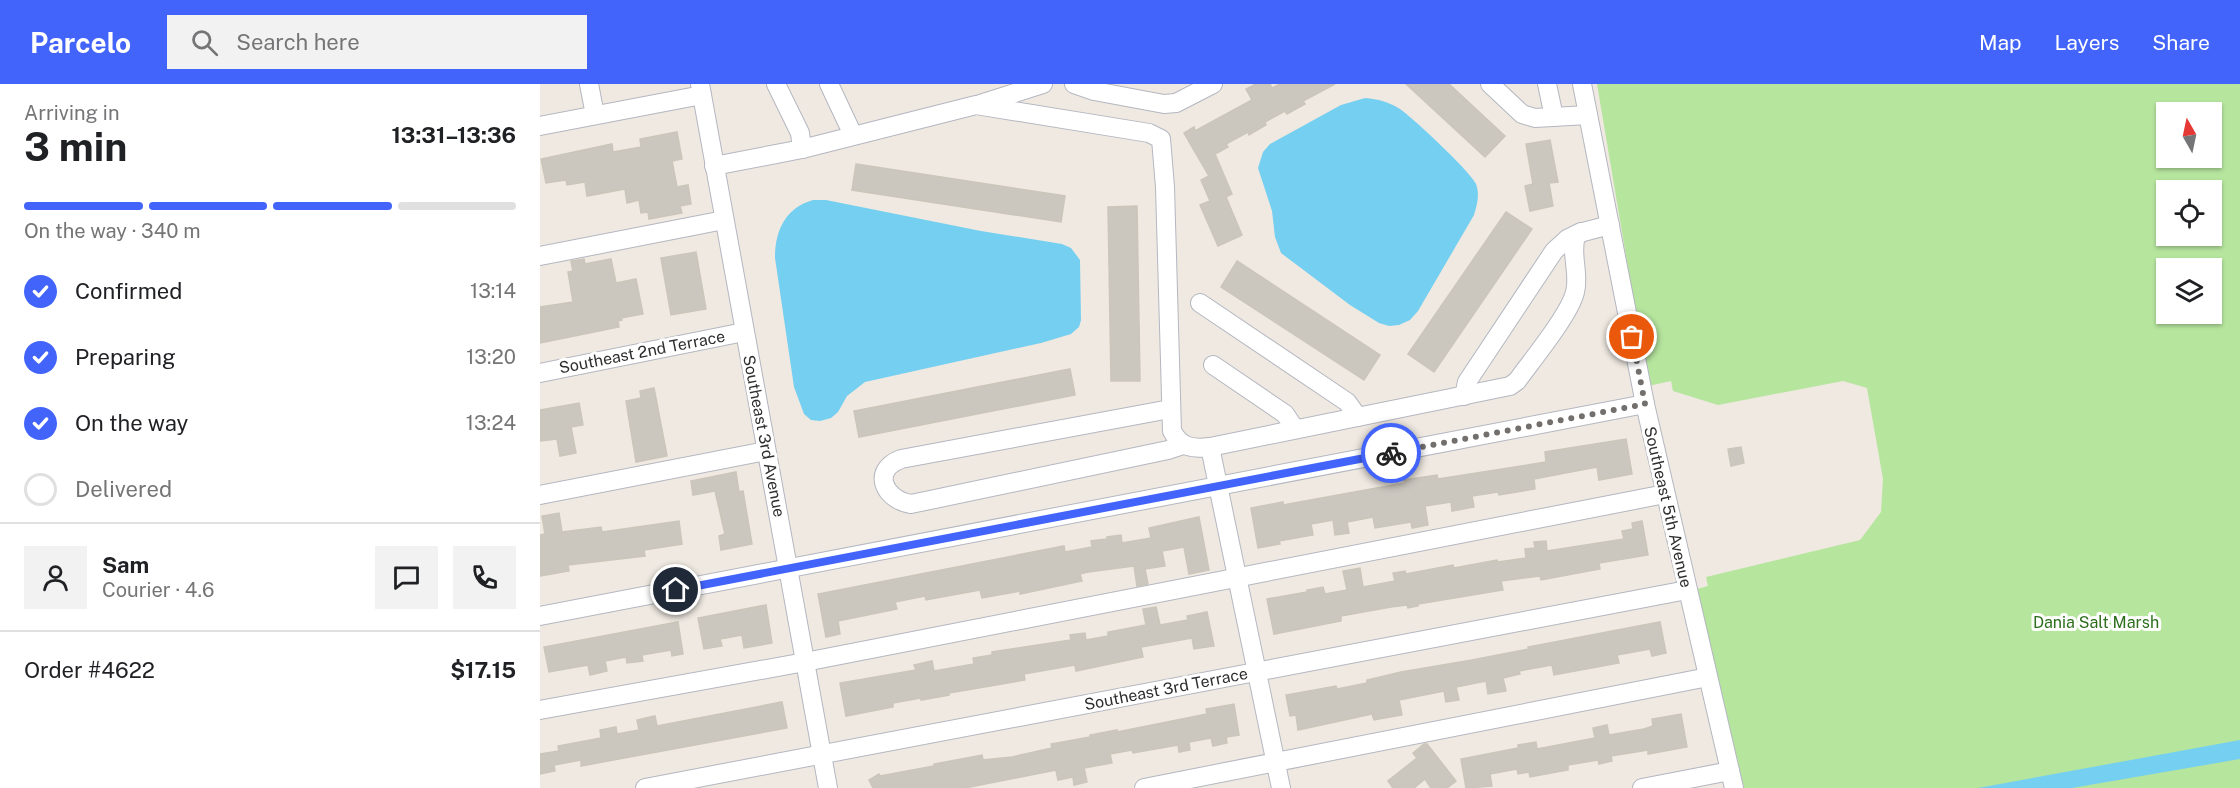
<!DOCTYPE html>
<meta charset="utf-8">
<style>
:root{--surface:#fff;--page:#f2f2f2;--text:#202124;--muted:#757577;--line:#e0e0e0;--accent:#4264fb}
body{margin:0;font-family:"Public Sans",sans-serif;background:var(--page);color:var(--text);height:100vh;display:flex;flex-direction:column;font-size:22px;white-space:nowrap}
*{box-sizing:border-box;margin:0}
p{font-size:20px;color:var(--muted)}
.icon{flex:none;width:33px;height:33px;fill:none;stroke:currentColor;stroke-width:2;stroke-linecap:round;stroke-linejoin:round}
.map{position:relative;flex:1;overflow:hidden}
.drawer{display:flex;flex-direction:column;background:var(--surface);width:540px}
.drawer>*{flex:none}
.needle{width:39px;rotate:351deg}
.controls{position:absolute;left:1616px;top:18px;display:grid;gap:12px}
.controls a{display:grid;place-items:center;width:66px;height:66px;border-radius:0px;background:var(--surface);box-shadow:0 2px 4px #0004;font-size:30px}
.pin{position:absolute;display:grid;place-items:center;width:51px;height:51px;color:#fff;margin:-26px;border:3px solid #fff;border-radius:50%;box-shadow:0 2px 6px #0007}
.courier{position:absolute;display:grid;place-items:center;width:60px;height:60px;margin:-30px;border:4px solid #4264fb;border-radius:50%;background:#fff;color:#222;box-shadow:0 2px 8px #0007}
.summary em{font-style:normal;font-weight:700}
.summary div{display:flex;flex-direction:column-reverse}
.summary{display:flex;align-items:center;justify-content:space-between;height:102px;padding:0 24px}
h1{font-size:39px;font-weight:700;line-height:45px}
.bar{display:grid;grid-template-columns:repeat(4,1fr);gap:9px 6px;align-content:center;height:72px;padding:0 24px}
.bar i{height:8px;border-radius:4px;background:var(--line)}
.bar .selected{background:var(--accent)}
.bar p{grid-column:span 4}
.line{display:flex;align-items:center;gap:15px;padding:0 24px;border-top:2px solid var(--line)}
.line div{flex:1}
.round{display:grid;place-items:center;flex:none;width:63px;height:63px;border-radius:0px;background:var(--page)}
ol{padding:0 24px;list-style:none}
li{display:flex;align-items:center;gap:18px;height:66px}
li p{margin-inline-start:auto}
li .icon{padding:6px;border-radius:50%;background:var(--accent);color:#fff;stroke-width:4}
li:last-child{color:var(--muted)}
li i{width:33px;height:33px;border:3px solid var(--line);border-radius:50%}
header{display:flex;align-items:center;gap:36px;box-sizing:border-box;height:84px;padding:0 30px;background:var(--accent);color:#fff}
header strong{font-size:28px}
nav{display:flex;gap:33px;margin-inline-start:auto;font-size:21px}
.search{width:420px;height:54px;background:var(--page);display:flex;align-items:center;gap:15px;box-sizing:border-box;padding:0 21px;border-radius:0px;color:var(--muted);font-size:22px}
main{display:flex;flex:1;min-height:0}
.map>svg:first-child{display:block}
</style>
<header>
<strong>Parcelo</strong>
<div class="search"><svg class="icon" aria-label="search" viewBox="0 0 24 24"><circle cx="10" cy="10" r="6"/><path d="M15 15l6 6"/></svg>Search here</div>
<nav><a>Map</a><a>Layers</a><a>Share</a></nav>
</header>
<main>
<section class="drawer">
<div class="summary"><div><h1>3 min</h1><p>Arriving in</p></div><em>13:31–13:36</em></div>
<div class="bar"><i class="selected"></i><i class="selected"></i><i class="selected"></i><i></i><p>On the way · 340 m</p></div>
<ol>
<li><svg class="icon" aria-label="check" viewBox="0 0 24 24"><path d="M5 12l5 5 9-10"/></svg>Confirmed<p>13:14</p></li>
<li><svg class="icon" aria-label="check" viewBox="0 0 24 24"><path d="M5 12l5 5 9-10"/></svg>Preparing<p>13:20</p></li>
<li><svg class="icon" aria-label="check" viewBox="0 0 24 24"><path d="M5 12l5 5 9-10"/></svg>On the way<p>13:24</p></li>
<li><i></i>Delivered</li>
</ol>
<div class="line" style="height:108px"><a class="round"><svg class="icon" aria-label="person" viewBox="0 0 24 24"><circle cx="12" cy="8" r="4"/><path d="M4 21q1-7 8-7t8 7"/></svg></a><div><b>Sam</b><p>Courier · 4.6</p></div><a class="round"><svg class="icon" aria-label="chat" viewBox="0 0 24 24"><path d="M4 5h16v11H9l-5 4z"/></svg></a><a class="round"><svg class="icon" aria-label="phone" viewBox="0 0 24 24"><path d="M5 4h4l2 5-3 2q2 4 5 5l2-3 5 2v4C11 20 4 13 5 4z"/></svg></a></div>
<div class="line" style="height:78px"><div>Order #4622</div><b>$17.15</b></div>
</section>
<div class="map">
<svg width="1700" height="704" viewBox="0 0 1700 704">
<rect width="100%" height="100%" fill="#efe9e1"/>
<path fill="#b6e59e" fill-rule="evenodd" d="M1057,0H1700V704H1204L1157,505L1168,502L1166,493L1320,456L1341,428L1343,395L1327,304L1303,297L1178,321L1133,307L1131,297L1108,302ZM1626,28H1671V74H1626ZM1626,106H1671V152H1626ZM1626,184H1671V230H1626Z"/>
<g fill="#75cff0">
<path d="M825,14C838,15 849,18 860,25C872,33 932,89 936,100C940,111 937,121 934,131L878,227L870,236L859,241L849,242L839,239L810,221L741,169L735,153L732,127L718,84L723,68L730,60L801,21Z"/>
<path d="M273,116H286L441,147L522,160L531,164L540,176L541,236L539,243L531,250L501,259L325,298L307,312L298,328L291,334L280,337L271,336L264,330L254,303L235,174C235,147 245,124 273,116Z"/>
<path d="M1700,656V675L1532,704H1438Z"/>
</g>
<g fill="#cbc7bf" stroke="#cbc5ba" stroke-width="1.5">
<path d="M716,0H730L732,4L740,0H795L763,17L765,20L747,30L745,27L725,38L726,41L709,51L708,48L686,60L688,63L675,70L692,110L686,113L702,151L678,162L660,121L670,117L661,96L669,92L644,49L654,43L655,47L712,16L706,5Z"/>
<path d="M866,0H909L965,52L945,73Z"/>
<path d="M137,48L142,75L132,77L137,103L148,101L151,120L140,122L142,129L109,135L108,128L101,129L99,116L87,119L85,105L47,112L45,98L27,101L26,96L6,99L1,75L72,60L73,68L101,63L100,55Z"/>
<path d="M1010,56L1018,98L1009,99L1013,122L990,127L985,102L993,100L986,60Z"/>
<path d="M316,80L525,112L521,138L312,106Z"/>
<path d="M597,122L600,297H571L568,123Z"/>
<path d="M966,128L992,145L894,288L868,270Z"/>
<path d="M156,168L166,225L131,231L121,174Z"/>
<path d="M44,175L45,180L71,175L76,199L96,195L103,230L81,234L82,236L78,237L79,243L0,259V223L33,218L28,188L33,187L31,177Z"/>
<path d="M697,177L840,271L824,296L681,203Z"/>
<path d="M530,285L535,311L319,353L314,327Z"/>
<path d="M114,304L127,372L96,378L86,317L101,314L100,307Z"/>
<path d="M39,319L43,341L31,343L36,369L20,372L17,355L0,357V326Z"/>
<path d="M1086,355L1092,390L1059,396L1057,383L994,395L995,405L959,411L958,408L932,412L934,423L912,427L911,418L885,422L888,441L872,444L871,438L835,444L833,433L807,438L809,449L795,451L793,436L771,440L773,451L739,457L740,460L718,464L711,424L743,418V421L864,399V396L897,391L898,395L1006,378L1005,368Z"/>
<path d="M1201,363L1204,379L1191,382L1188,365Z"/>
<path d="M196,388L199,408L203,407L212,460L181,466L179,452L185,450L175,407L153,411L151,397Z"/>
<path d="M19,429L22,448L61,443L62,448L139,437L142,460L104,466L105,472L28,481L29,487L0,492V451L5,450L2,432Z"/>
<path d="M659,433L669,486L649,490L644,463L622,467L625,482L605,485L608,500L597,502L594,482L548,488L540,490L542,497L480,510V507L442,514L440,506L386,516L385,512L355,518L357,525L298,537L300,550L286,553L278,510L524,462L525,468L552,463L551,457L567,455V453L581,451L582,459L611,454L609,444Z"/>
<path d="M1102,437L1108,471L1059,479L1060,485L1001,496L1000,492L961,497L963,506L878,520V522L868,524L867,521L851,523L801,532V537L734,550L727,515L767,508V506L783,503L785,510L807,506L803,487L820,484L823,503L855,497L853,489L865,487L866,490L913,481L914,484L957,476L958,478L986,474L985,465L995,464L994,458L1006,457L1007,467L1084,455L1082,447L1093,445L1092,439Z"/>
<path d="M226,521L232,559L204,564L202,551L180,555L182,562L164,565L158,534Z"/>
<path d="M616,523L620,541L648,536L647,532L667,528L674,562L654,565L652,554L601,563L603,573L536,587L535,581L484,590L485,596L409,609V611L381,616V614L353,619V623L306,632L300,599L376,586L374,581L392,577L394,587L434,580L433,574L452,571V568L531,556L530,551L545,549L546,556L568,552V548L606,541L603,525Z"/>
<path d="M138,538L143,570L132,572L131,566L102,571L103,577L87,579L86,573L65,577L67,587L50,591L48,581L9,588L4,563Z"/>
<path d="M1120,538L1126,569L1112,572L1110,565L1077,571L1079,579L1014,591L1012,581L979,587L980,590L963,594L966,607L948,610L946,597L916,603L919,616L906,618L904,607L859,616L862,631L834,636L832,630L758,646L756,631L750,632L746,611L796,602L797,605L827,599V596L861,588L932,576L989,565L988,563Z"/>
<path d="M242,618L247,644L41,682V676L14,681L15,687L0,690V670L19,667L18,662L61,654L60,646L76,643L77,650L99,646L97,636L115,632L117,642Z"/>
<path d="M694,620L699,651L686,653L687,659L673,662L671,654L649,658L650,666L639,668L638,661L593,669L592,666L570,670L572,679L544,684L547,698L534,701L533,693L518,696L516,686L425,704H333L329,696L339,690L340,692L394,682V680L442,671L443,676L472,673L512,664L511,660L550,653V651L577,646V648L667,630L666,625Z"/>
<path d="M1141,630L1147,663L1108,670V666L1071,672L1072,677L1059,680L1058,676L1028,681V686L990,693L989,688L978,690L977,685L950,690L952,702L926,704L921,675L978,664V661L996,658L997,665L1055,654L1053,644L1067,641L1069,651L1104,645L1113,642L1112,635Z"/>
<path d="M884,660H887L916,697L907,704H891L885,695L874,704H853L848,697L877,674L873,669Z"/>
</g>
<g fill="none" stroke-linecap="round" stroke-linejoin="round">
<g stroke="#b4b7c1" stroke-width="20">
<g id="minor">
<path d="M49,0L55,31"/>
<path d="M160,0L288,704"/>
<path d="M236,0L260,49L262,65"/>
<path d="M289,0L313,51"/>
<path d="M534,0L554,7L624,20L636,19L673,0"/>
<path d="M950,0L982,30L995,34L1048,31"/>
<path d="M1007,0L1014,33"/>
<path d="M1042,0L1105,320L1194,704"/>
<path d="M440,20L503,0"/>
<path d="M0,42L162,11"/>
<path d="M174,82L262,65L436,21L609,49L621,55L625,103L632,347C641,364 653,365 670,363L741,704"/>
<path d="M0,172L184,136"/>
<path d="M660,219L807,318L818,333"/>
<path d="M673,281L745,330L755,345"/>
<path d="M0,289L204,248"/>
<path d="M924,312L927,298L1014,167L1027,155L1041,148"/>
<path d="M630,325L361,375C330,387 345,416 371,420L628,366L643,361"/>
<path d="M670,363L970,302L977,297C992,276 1030,230 1035,208C1040,189 1030,171 1036,152L1043,148L1070,141"/>
<path d="M0,411L226,367"/>
<path d="M0,532L1105,320"/>
<path d="M0,626L265,578L1125,410"/>
<path d="M105,704L1147,506"/>
<path d="M604,704L1168,593"/>
<path d="M1102,704L1190,687"/>
</g>
</g>
<use href="#minor" stroke="#fff" stroke-width="18"/>
</g>
<g fill="none" stroke-linecap="round" stroke-linejoin="round">
<path stroke="#726f6d" stroke-width="6" stroke-dasharray="0 10.8" d="M851,369L1105,320L1092,253"/>
<path stroke="#4264fb" stroke-width="8" d="M136,506L851,369"/>
</g>
<g text-anchor="middle" dominant-baseline="central" stroke-width="6" stroke-linejoin="round" paint-order="stroke">
<g font-size="16" fill="#2e2e2e" stroke="#fff">
<text transform="translate(102 268) rotate(-11)">Southeast 2nd Terrace</text>
<text transform="translate(224 352) rotate(79)">Southeast 3rd Avenue</text>
<text transform="translate(1128 423) rotate(77)">Southeast 5th Avenue</text>
<text transform="translate(626 605) rotate(-11)">Southeast 3rd Terrace</text>
</g>
<g font-size="16" fill="#2c6e1b" stroke="#fff">
<text x="1556" y="538">Dania Salt Marsh</text>
</g>
</g>
</svg>
<div class="controls">
<a><svg class="needle" viewBox="-14 -14 28 28"><path d="M0-13l5 13h-10z" fill="#e53935"/><path d="M0 13l5-13h-10z" fill="#757577"/></svg></a>
<a><svg class="icon" aria-label="locate" viewBox="0 0 24 24"><circle cx="12" cy="12" r="6"/><path d="M12 2v4M12 18v4M2 12h4M18 12h4"/></svg></a>
<a><svg class="icon" aria-label="layers" viewBox="0 0 24 24"><path d="M12 4l9 5-9 5-9-5zM3 14l9 5 9-5"/></svg></a>
</div>
<div class="pin" style="left:1092px;top:253px;background:#ea580c"><svg class="icon" aria-label="bag" viewBox="0 0 24 24"><path d="M5 8h14l-1 12H6zM9 8a3 3 0 0 1 6 0"/></svg></div>
<div class="pin" style="left:136px;top:506px;background:#1f2937"><svg class="icon" aria-label="home" viewBox="0 0 24 24"><path d="M3 11l9-7 9 7M6 9v11h12V9"/></svg></div>
<div class="courier" style="left:851px;top:369px"><svg class="icon" aria-label="bike" viewBox="0 0 24 24"><circle cx="6" cy="16" r="4"/><circle cx="18" cy="16" r="4"/><path d="M6 16l4-8h5l3 8M10 8l3 8H6M13 5h3"/></svg></div>
</div>
</main>
